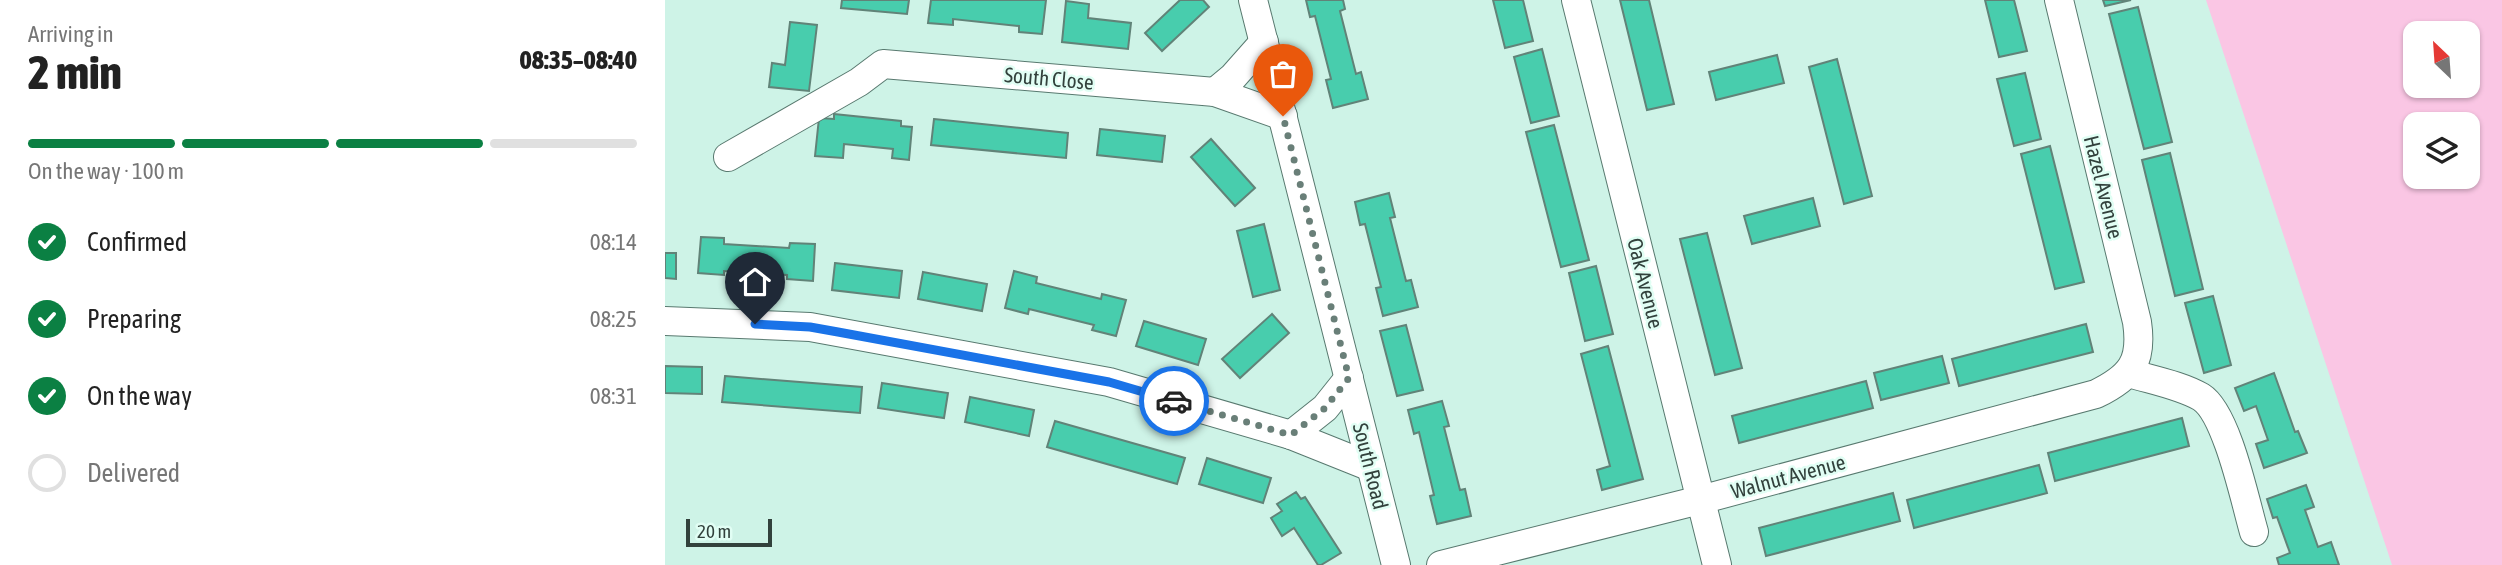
<!DOCTYPE html>
<meta charset="utf-8">
<style>
:root{--surface:#fff;--page:#f6f6f6;--text:#222;--muted:#767676;--line:#e0e0e0;--accent:#0b8043}
body{margin:0;font-family:"Asap Condensed",sans-serif;background:var(--page);color:var(--text);height:100vh;display:flex;flex-direction:column;font-size:26px;white-space:nowrap}
*{box-sizing:border-box;margin:0}
p{font-size:23px;color:var(--muted)}
.icon{flex:none;width:38px;height:38px;fill:none;stroke:currentColor;stroke-width:2;stroke-linecap:round;stroke-linejoin:round}
.map{position:relative;flex:1;overflow:hidden}
.side{display:flex;flex-direction:column;background:var(--surface);width:665px}
.side>*{flex:none}
.needle{width:46px;rotate:335deg}
.tools{position:absolute;left:1738px;top:21px;display:grid;gap:14px}
.tools a{display:grid;place-items:center;width:77px;height:77px;border-radius:14px;background:var(--surface);box-shadow:0 2px 5px #0004;font-size:35px}
.scale{position:absolute;left:21px;bottom:18px;width:86px;box-sizing:border-box;padding-left:7px;border:4px solid #32413c;border-top:0;font-size:19px;line-height:24px;white-space:nowrap;color:#32413c;-webkit-text-stroke:5px #e1fef4;paint-order:stroke}
.pin{position:absolute;display:grid;place-items:center;width:60px;height:60px;color:#fff;margin:-72px -30px;border-radius:50% 50% 50% 0;rotate:-45deg;box-shadow:0 0 7px #0007}
.pin .icon{rotate:45deg}
.courier{position:absolute;display:grid;place-items:center;width:70px;height:70px;margin:-35px;border:5px solid #1a73e8;border-radius:50%;background:#fff;color:#222;box-shadow:0 2px 9px #0007}
.head em{font-style:normal;font-weight:800}
.head div{display:flex;flex-direction:column-reverse}
.head{display:flex;align-items:center;justify-content:space-between;height:119px;padding:0 28px}
h1{font-size:46px;font-weight:800;line-height:52px}
.bar{display:grid;grid-template-columns:repeat(4,1fr);gap:10px 7px;align-content:center;height:84px;padding:0 28px}
.bar i{height:9px;border-radius:5px;background:var(--line)}
.bar .current{background:var(--accent)}
.bar p{grid-column:span 4}
ol{padding:0 28px;list-style:none}
li{display:flex;align-items:center;gap:21px;height:77px}
li p{margin-inline-start:auto}
li .icon{padding:7px;border-radius:50%;background:var(--accent);color:#fff;stroke-width:4}
li:last-child{color:var(--muted)}
li i{width:38px;height:38px;border:4px solid var(--line);border-radius:50%}
main{display:flex;flex:1;min-height:0}
.map>svg:first-child{display:block}
</style>
<main>
<section class="side">
<div class="head"><div><h1>2 min</h1><p>Arriving in</p></div><em>08:35–08:40</em></div>
<div class="bar"><i class="current"></i><i class="current"></i><i class="current"></i><i></i><p>On the way · 100 m</p></div>
<ol>
<li><svg class="icon" aria-label="check" viewBox="0 0 24 24"><path d="M5 12l5 5 9-10"/></svg>Confirmed<p>08:14</p></li>
<li><svg class="icon" aria-label="check" viewBox="0 0 24 24"><path d="M5 12l5 5 9-10"/></svg>Preparing<p>08:25</p></li>
<li><svg class="icon" aria-label="check" viewBox="0 0 24 24"><path d="M5 12l5 5 9-10"/></svg>On the way<p>08:31</p></li>
<li><i></i>Delivered</li>
</ol>
</section>
<div class="map">
<svg width="1837" height="565" viewBox="0 0 1837 565">
<rect width="100%" height="100%" fill="#cef3e7"/>
<path fill="#fac6e4" fill-rule="evenodd" d="M1541,0H1837V565H1727ZM1750,33H1802V86H1750ZM1750,124H1802V177H1750Z"/>
<g fill="#48cdad" stroke="#618378" stroke-width="2">
<path d="M177,0H244L242,14L176,8Z"/>
<path d="M266,0H381L377,34L354,32V26L288,19V25L263,23Z"/>
<path d="M515,0H538L544,7L497,51L480,33Z"/>
<path d="M641,0H678L680,9L675,11L691,74L696,72L703,99L668,108L661,80L666,79L650,16L645,17Z"/>
<path d="M828,0H858L868,41L840,48Z"/>
<path d="M955,0H984L1009,104L982,110Z"/>
<path d="M1320,0H1349L1362,51L1334,57Z"/>
<path d="M1438,0H1466L1440,6Z"/>
<path d="M401,1L424,4L423,18L466,23L463,49L397,42Z"/>
<path d="M1473,7L1507,142L1479,149L1444,14Z"/>
<path d="M125,22L152,25L144,91L104,87L107,63L120,65Z"/>
<path d="M877,49L894,116L866,123L849,57Z"/>
<path d="M1112,55L1119,83L1051,100L1044,72Z"/>
<path d="M1172,59L1207,196L1179,204L1144,67Z"/>
<path d="M1360,73L1376,139L1349,146L1332,79Z"/>
<path d="M169,114L236,121V126L247,127L244,160L227,158L228,149L179,144L178,158L150,156L154,118L169,119Z"/>
<path d="M269,119L403,133L401,158L266,145Z"/>
<path d="M889,125L924,260L896,267L861,132Z"/>
<path d="M435,129L500,136L497,162L432,155Z"/>
<path d="M546,139L590,188L570,206L526,157Z"/>
<path d="M1385,146L1419,282L1390,289L1356,154Z"/>
<path d="M1505,153L1538,289L1510,296L1477,160Z"/>
<path d="M724,193L730,217L725,218L741,281L746,280L753,307L718,316L711,288L716,287L700,224L695,225L690,202Z"/>
<path d="M1148,198L1155,226L1087,244L1079,216Z"/>
<path d="M599,224L615,290L588,297L572,231Z"/>
<path d="M1042,233L1077,368L1050,375L1015,239Z"/>
<path d="M36,237L59,238V244L124,248L125,243L150,244L148,281L122,279V275L59,271V275L33,273Z"/>
<path d="M0,253H11V279L0,278Z"/>
<path d="M170,263L237,271L234,298L167,290Z"/>
<path d="M931,266L948,334L920,341L904,273Z"/>
<path d="M349,271L372,277L371,283L436,299L437,294L461,300L451,336L427,330L429,325L364,309L363,314L340,308Z"/>
<path d="M258,272L322,284L317,311L253,299Z"/>
<path d="M1548,296L1566,365L1539,373L1520,303Z"/>
<path d="M607,314L624,333L575,378L557,359Z"/>
<path d="M479,321L541,339L533,365L471,346Z"/>
<path d="M1421,324L1428,352L1294,386L1287,359Z"/>
<path d="M741,325L758,390L732,396L715,331Z"/>
<path d="M943,346L978,479L937,490L932,470L945,466L916,354Z"/>
<path d="M1277,356L1284,383L1216,400L1209,373Z"/>
<path d="M0,366L37,367V394L0,393Z"/>
<path d="M1609,373L1630,432L1633,431L1642,453L1599,468L1591,444L1603,440L1591,406L1579,411L1570,388Z"/>
<path d="M60,376L197,387L195,413L57,402Z"/>
<path d="M1201,381L1208,408L1074,443L1067,416Z"/>
<path d="M217,383L283,393L279,418L213,408Z"/>
<path d="M305,397L369,410L364,436L300,422Z"/>
<path d="M777,401L784,426L779,427L795,490L800,489L806,516L772,524L765,496L769,495L754,432L749,434L743,410Z"/>
<path d="M1517,418L1524,446L1390,481L1383,453Z"/>
<path d="M390,421L520,458L512,484L382,447Z"/>
<path d="M542,458L606,478L598,503L534,484Z"/>
<path d="M1374,465L1382,493L1249,528L1242,500Z"/>
<path d="M1641,485L1649,507L1640,510L1653,547L1666,542L1674,565H1614L1612,558L1625,553L1612,517L1608,518L1602,499Z"/>
<path d="M631,492L636,499L640,497L676,553L656,565H653L629,528L617,536L606,518L617,511L612,504Z"/>
<path d="M1228,493L1235,521L1101,556L1094,528Z"/>
</g>
<g fill="none" stroke-linecap="round" stroke-linejoin="round">
<g stroke="#58796f" stroke-width="30">
<g id="minor">
<path d="M588,0L731,565"/>
<path d="M911,0L1052,565"/>
<path d="M550,92L568,77L599,42"/>
<path d="M63,157L194,82L218,64L550,92L618,116"/>
<path d="M0,321L145,327L444,382L626,435L706,467"/>
<path d="M1464,373C1487,380 1515,385 1536,397C1562,413 1580,501 1589,532"/>
<path d="M626,435L660,408L684,378"/>
<path d="M776,565L1035,500L1431,394C1466,377 1478,362 1472,322L1394,0"/>
</g>
</g>
<use href="#minor" stroke="#fff" stroke-width="28"/>
</g>
<g fill="none" stroke-linecap="round" stroke-linejoin="round">
<path stroke="#697f78" stroke-width="7" stroke-dasharray="0 12.6" d="M509,401L626,435L660,408L684,378L618,116"/>
<path stroke="#1a73e8" stroke-width="9" d="M90,324L145,327L173,332L444,382L509,401"/>
</g>
<g text-anchor="middle" dominant-baseline="central" stroke-width="5" stroke-linejoin="round" paint-order="stroke">
<g font-size="21" fill="#32413c" stroke="#e1fef4">
<text transform="translate(384 78) rotate(5)">South Close</text>
<text transform="translate(1439 187) rotate(76)">Hazel Avenue</text>
<text transform="translate(981 283) rotate(76)">Oak Avenue</text>
<text transform="translate(706 466) rotate(76)">South Road</text>
<text transform="translate(1123 476) rotate(-15)">Walnut Avenue</text>
</g>
</g>
</svg>
<div class="tools">
<a><svg class="needle" viewBox="-14 -14 28 28"><path d="M0-13l5 13h-10z" fill="#e53935"/><path d="M0 13l5-13h-10z" fill="#767676"/></svg></a>
<a><svg class="icon" aria-label="layers" viewBox="0 0 24 24"><path d="M12 4l9 5-9 5-9-5zM3 14l9 5 9-5"/></svg></a>
</div>
<div class="scale">20 m</div>
<div class="pin" style="left:618px;top:116px;background:#ea580c"><svg class="icon" aria-label="bag" viewBox="0 0 24 24"><path d="M5 8h14l-1 12H6zM9 8a3 3 0 0 1 6 0"/></svg></div>
<div class="pin" style="left:90px;top:324px;background:#1f2937"><svg class="icon" aria-label="home" viewBox="0 0 24 24"><path d="M3 11l9-7 9 7M6 9v11h12V9"/></svg></div>
<div class="courier" style="left:509px;top:401px"><svg class="icon" aria-label="car" viewBox="0 0 24 24"><path d="M5 17H2v-5l4-1 3-4h7l3 4 3 1v5h-3M9 17h6M6 11h13"/><circle cx="7" cy="17" r="2"/><circle cx="17" cy="17" r="2"/></svg></div>
</div>
</main>
